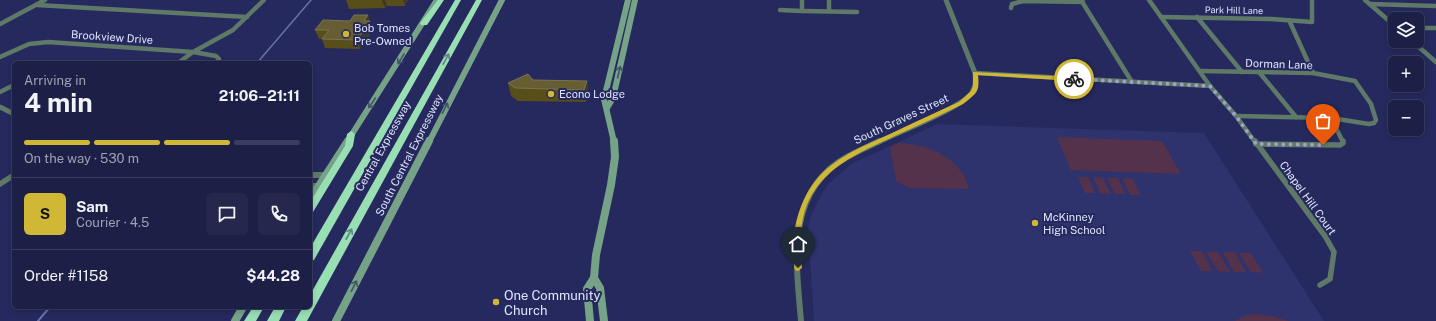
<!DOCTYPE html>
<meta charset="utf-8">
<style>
:root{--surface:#1c1f46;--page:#25274d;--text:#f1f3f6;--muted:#a0a2b3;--line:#3a3d5f;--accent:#d1b736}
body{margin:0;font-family:"Public Sans",sans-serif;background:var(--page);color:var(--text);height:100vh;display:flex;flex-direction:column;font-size:15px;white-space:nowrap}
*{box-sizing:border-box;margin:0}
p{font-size:13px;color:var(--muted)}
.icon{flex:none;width:22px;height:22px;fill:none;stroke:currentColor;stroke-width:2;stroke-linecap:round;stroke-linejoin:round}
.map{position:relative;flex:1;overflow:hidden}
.drawer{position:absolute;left:12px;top:61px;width:300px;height:248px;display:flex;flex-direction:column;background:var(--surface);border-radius:6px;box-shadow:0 2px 6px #0003,0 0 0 1px var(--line)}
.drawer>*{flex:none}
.buttons{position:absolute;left:1388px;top:12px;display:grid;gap:8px}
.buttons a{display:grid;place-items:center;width:36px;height:36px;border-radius:6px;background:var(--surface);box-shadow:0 2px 6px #0003,0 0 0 1px var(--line);font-size:20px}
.pin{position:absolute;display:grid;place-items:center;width:34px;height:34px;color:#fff;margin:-41px -17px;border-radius:50% 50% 50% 0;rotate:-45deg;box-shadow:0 0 4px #0007}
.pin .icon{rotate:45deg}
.courier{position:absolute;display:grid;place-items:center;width:40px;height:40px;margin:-20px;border:3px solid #d1b736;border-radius:50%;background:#fff;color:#222;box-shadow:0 1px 5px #0007}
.head em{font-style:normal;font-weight:700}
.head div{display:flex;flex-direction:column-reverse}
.head{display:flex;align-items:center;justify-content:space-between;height:68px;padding:0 12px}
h1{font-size:26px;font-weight:700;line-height:30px}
.bar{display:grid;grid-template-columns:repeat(4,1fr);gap:6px 4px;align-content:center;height:48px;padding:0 12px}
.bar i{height:5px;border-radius:3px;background:var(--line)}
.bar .active{background:var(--accent)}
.bar p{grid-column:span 4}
.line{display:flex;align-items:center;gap:10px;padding:0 12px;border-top:1px solid var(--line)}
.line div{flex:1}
.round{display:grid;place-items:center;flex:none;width:42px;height:42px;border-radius:6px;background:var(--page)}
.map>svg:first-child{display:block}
</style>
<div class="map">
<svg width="1436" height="321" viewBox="0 0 1436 321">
<rect width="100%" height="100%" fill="#26295d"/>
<path fill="#2e326d" d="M937,124L1204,133L1324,321H814L808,229L810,217L822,193L829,183L851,164Z"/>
<g fill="#54324b">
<path d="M1057,137L1162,141L1181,174L1071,170Z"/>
<path d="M898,143C928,144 962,158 969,189L909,188L896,181L890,147Z"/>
<path d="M1078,177H1088L1095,193H1085Z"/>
<path d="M1093,177L1103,178L1111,194L1100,193Z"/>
<path d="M1107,178H1118L1126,194H1115Z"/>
<path d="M1122,178L1133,179L1141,195H1130Z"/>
<path d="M1190,251H1202L1213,271H1201Z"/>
<path d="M1206,252H1218L1230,272L1218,271Z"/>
<path d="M1223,252H1235L1246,272H1234Z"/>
<path d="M1239,253H1251L1263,273L1251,272Z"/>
<path d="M1256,314L1271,316L1289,321H1235L1244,316Z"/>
</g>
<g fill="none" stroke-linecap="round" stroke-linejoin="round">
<path stroke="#6971ac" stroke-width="1.5" d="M257,63L311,0"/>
<path stroke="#6971ac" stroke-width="2" d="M38,321L50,307"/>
<g stroke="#5e7968" stroke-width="4.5">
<path d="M829,0V11"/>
<path d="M1081,0L1132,82"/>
<path d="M1149,0L1210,86L1236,116L1255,142"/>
<path d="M1365,0L1395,26"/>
<path d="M1370,4L1436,6"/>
<path d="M37,5L247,17"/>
<path d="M1011,8L1012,4L1023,1L1083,2"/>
<path d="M780,10L802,11V0"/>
<path d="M802,11L857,12"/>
<path d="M1161,17L1271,19L1312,22V0"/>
<path d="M1197,17L1242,72"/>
<path d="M1289,20L1313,73"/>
<path d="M0,24L45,0"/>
<path d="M1417,28H1436"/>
<path d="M1412,41L1436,62"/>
<path d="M0,57L29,44L48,42L193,52L216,56L219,59L216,63"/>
<path d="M178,63L193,52L233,30L264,0"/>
<path d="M1200,71L1313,73L1355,81L1371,104L1376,120L1374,123L1369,124L1331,118L1236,116"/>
<path d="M1259,72L1296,117"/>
<path d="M975,73L1210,86"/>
<path d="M0,92L14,85"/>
<path d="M1331,118L1343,142"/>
</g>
<g stroke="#5e7968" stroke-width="5.5">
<path d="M1255,141L1325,236L1334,252L1330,279L1320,285"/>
<path d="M1256,144L1340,145L1343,143V141"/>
<path d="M0,184L14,175"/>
</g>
<g stroke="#5e7968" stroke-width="5">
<path d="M0,107L14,114"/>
<path d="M878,142C898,133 960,108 971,94C976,87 976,80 975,73L946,0"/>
</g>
<g stroke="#5e7968" stroke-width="6">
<path d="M310,175H326"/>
<path d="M310,186H318"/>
<path d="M801,321C796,262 785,191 847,157C858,151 869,146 880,141"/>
</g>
<g stroke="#76a387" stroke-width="6">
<path d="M607,108L613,98L635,0"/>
<path d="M347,142L437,0"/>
<path d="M429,142L502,0"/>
<path d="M614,142L604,99L628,0"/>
</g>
<g stroke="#76a387" stroke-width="8">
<path d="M310,200L348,141"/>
<path d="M594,278L600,288L604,321"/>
<path d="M235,321L243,307"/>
<path d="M336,321L429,141"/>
<path d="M590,321L587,289L594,278L596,255L611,185L615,157L614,141"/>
</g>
<g fill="#99dfb4" fill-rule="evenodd">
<path d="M438,0H444L427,25H421L420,23Z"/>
<path d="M455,0H461L314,260L310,261V248Z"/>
<path d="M476,0H482L313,310L307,321H295L303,307H310V295Z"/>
<path d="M351,131L355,134L353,146L313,212L310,213V202L345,146L347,134Z"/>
<path d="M253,307H264L256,321H244Z"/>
<path d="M275,307H286L279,321H267Z"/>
</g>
</g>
<g fill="#584e1a">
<path d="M346,0H408L405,6H387L385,8L349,9Z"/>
<path d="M368,15L373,30L360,49L325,48L322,39H319L315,30Z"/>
<path d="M533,80L587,81L588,93L586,102L518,101L511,96L508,83Z"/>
</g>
<g fill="#3e392b">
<path d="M382,0H385L387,6L385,8Z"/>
<path d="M403,0H408L405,6Z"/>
<path d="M368,15L373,30L360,49L357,40L364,21Z"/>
<path d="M587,81L588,93L586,102L584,90Z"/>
</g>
<g fill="#665e32" stroke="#797352">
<path d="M354,15H368L364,21H370L357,40L322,39L329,30H315L323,20L350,21Z"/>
<path d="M528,74L533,80L587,81L584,90L515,88L508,83Z"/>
</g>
<defs><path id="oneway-shaft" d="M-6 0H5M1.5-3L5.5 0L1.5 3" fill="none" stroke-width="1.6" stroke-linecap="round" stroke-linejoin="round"/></defs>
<g stroke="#42546c">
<use href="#oneway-shaft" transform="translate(401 59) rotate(122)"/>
<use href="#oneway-shaft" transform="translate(619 72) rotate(-77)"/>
<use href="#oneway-shaft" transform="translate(372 103) rotate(124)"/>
<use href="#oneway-shaft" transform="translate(445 108) rotate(-63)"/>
<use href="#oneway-shaft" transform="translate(354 286) rotate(-63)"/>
</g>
<g stroke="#608488">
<use href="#oneway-shaft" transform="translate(446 59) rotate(-61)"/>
<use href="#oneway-shaft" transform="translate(349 234) rotate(-61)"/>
</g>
<path fill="#d1b736" d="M973,72L1074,77L1077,79L1074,81L978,75C980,93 976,93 963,104C941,115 919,125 897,135C860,152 819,168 805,210C799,229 801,249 802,268L798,271L795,270C792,261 793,238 795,228C807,170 841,156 890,134C913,123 936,112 959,102L971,91L973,86Z"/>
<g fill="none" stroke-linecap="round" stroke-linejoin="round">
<path stroke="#9ea2c5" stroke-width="4" stroke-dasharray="0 7.2" d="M1074,79L1210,86L1236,116L1256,144L1323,145"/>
</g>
<g fill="#d1b736" stroke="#26295d" stroke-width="1.5">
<circle cx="346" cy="34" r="4"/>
<circle cx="551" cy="94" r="4"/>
<circle cx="1035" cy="223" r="4"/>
<circle cx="496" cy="302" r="4"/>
</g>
<g text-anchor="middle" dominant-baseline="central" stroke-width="4" stroke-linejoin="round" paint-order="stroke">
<g font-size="9" fill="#dee3fd" stroke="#26295d">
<text transform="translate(1234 10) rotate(1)">Park Hill Lane</text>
</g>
<g font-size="11" fill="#dee3fd" stroke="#26295d" text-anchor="start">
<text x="354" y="28">Bob Tomes<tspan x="354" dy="13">Pre-Owned</tspan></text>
<text x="559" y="94">Econo Lodge</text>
<text x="1043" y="217">McKinney<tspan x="1043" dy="13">High School</tspan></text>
</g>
<g font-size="11" fill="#dee3fd" stroke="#26295d">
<text transform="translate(112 37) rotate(4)">Brookview Drive</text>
<text transform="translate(1279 64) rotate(2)">Dorman Lane</text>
<text transform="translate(901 119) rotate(-25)">South Graves Street</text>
<text transform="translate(383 146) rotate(-61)">Central Expressway</text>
<text transform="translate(409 155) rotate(-63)">South Central Expressway</text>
<text transform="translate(1308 198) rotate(54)">Chapel Hill Court</text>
</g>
<g font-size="13" fill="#dee3fd" stroke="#26295d" text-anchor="start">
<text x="504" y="295">One Community<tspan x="504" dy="15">Church</tspan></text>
</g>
</g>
</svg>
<div class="buttons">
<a><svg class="icon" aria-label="layers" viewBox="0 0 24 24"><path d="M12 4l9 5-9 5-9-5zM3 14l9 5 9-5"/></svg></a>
<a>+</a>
<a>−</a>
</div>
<div class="pin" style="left:1323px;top:145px;background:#ea580c"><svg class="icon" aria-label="bag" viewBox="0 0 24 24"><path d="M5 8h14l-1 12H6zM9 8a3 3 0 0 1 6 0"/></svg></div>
<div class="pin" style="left:798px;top:268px;background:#1f2937"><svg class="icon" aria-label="home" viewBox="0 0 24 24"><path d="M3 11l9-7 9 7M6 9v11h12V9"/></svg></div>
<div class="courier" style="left:1074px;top:79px"><svg class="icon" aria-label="bike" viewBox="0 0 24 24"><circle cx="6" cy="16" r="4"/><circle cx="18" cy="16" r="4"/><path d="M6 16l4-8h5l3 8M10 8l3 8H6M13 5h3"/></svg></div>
<section class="drawer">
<div class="head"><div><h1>4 min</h1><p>Arriving in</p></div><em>21:06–21:11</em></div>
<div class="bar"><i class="active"></i><i class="active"></i><i class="active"></i><i></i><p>On the way · 530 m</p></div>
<div class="line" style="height:72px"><b class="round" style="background:var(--accent);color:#111">S</b><div><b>Sam</b><p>Courier · 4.5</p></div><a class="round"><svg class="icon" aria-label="chat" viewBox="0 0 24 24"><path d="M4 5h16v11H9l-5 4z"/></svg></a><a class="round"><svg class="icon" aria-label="phone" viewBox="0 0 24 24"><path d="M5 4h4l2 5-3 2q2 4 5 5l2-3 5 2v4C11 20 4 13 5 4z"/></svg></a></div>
<div class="line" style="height:52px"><div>Order #1158</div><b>$44.28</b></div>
</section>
</div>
